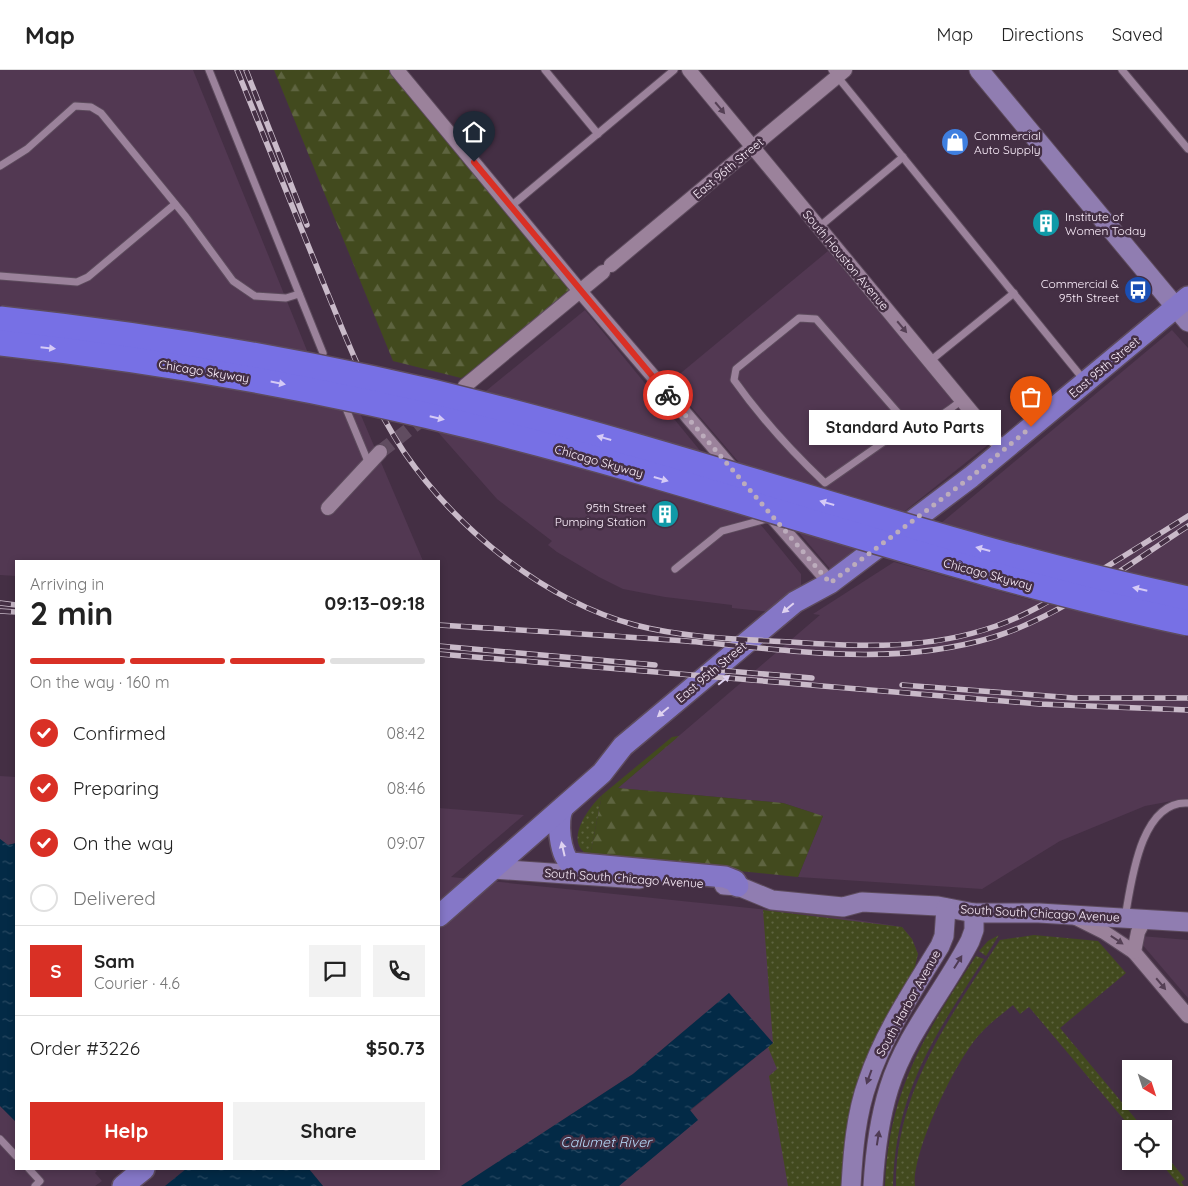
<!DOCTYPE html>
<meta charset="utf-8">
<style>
:root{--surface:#fff;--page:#f2f2f2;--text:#222;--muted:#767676;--line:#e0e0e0;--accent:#d93025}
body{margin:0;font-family:Quicksand,sans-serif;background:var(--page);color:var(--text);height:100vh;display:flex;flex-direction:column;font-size:19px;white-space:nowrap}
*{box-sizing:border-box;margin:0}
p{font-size:16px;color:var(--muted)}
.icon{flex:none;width:28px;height:28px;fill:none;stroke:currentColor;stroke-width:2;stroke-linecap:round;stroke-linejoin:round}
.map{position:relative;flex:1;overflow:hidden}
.side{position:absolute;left:15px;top:490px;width:425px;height:610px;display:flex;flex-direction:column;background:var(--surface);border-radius:0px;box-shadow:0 2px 8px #0003}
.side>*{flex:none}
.needle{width:32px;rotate:141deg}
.tools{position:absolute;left:1122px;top:990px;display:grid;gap:10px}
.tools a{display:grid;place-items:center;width:50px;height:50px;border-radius:0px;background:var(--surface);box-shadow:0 2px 8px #0003;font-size:25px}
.pin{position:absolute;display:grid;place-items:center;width:42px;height:42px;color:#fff;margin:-51px -21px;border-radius:50% 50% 50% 0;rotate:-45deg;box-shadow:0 0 5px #0007}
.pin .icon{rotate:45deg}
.courier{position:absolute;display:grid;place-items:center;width:50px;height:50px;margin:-25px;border:4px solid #d93025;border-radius:50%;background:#fff;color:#222;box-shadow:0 1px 6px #0007}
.bubble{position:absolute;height:35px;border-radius:0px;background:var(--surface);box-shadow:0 2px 8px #0003;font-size:16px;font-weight:700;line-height:35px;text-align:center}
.overview em{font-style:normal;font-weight:700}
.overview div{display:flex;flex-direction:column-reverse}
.overview{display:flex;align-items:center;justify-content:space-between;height:85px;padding:0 15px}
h1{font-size:32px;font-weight:700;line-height:38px}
.bar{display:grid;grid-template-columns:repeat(4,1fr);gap:8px 5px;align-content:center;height:60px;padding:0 15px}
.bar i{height:6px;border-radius:4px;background:var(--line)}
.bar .active{background:var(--accent)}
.bar p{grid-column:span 4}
.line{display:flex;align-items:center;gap:12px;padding:0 15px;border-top:1px solid var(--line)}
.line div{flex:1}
.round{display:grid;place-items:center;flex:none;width:52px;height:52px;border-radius:0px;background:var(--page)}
ol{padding:0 15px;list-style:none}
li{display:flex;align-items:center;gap:15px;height:55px}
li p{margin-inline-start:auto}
li .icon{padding:5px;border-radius:50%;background:var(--accent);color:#fff;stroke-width:4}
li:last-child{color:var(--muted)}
li i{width:28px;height:28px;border:2px solid var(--line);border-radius:50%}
.button{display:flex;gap:10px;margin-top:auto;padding:10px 15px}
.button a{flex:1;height:58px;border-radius:0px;background:var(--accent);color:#fff;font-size:20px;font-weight:700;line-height:58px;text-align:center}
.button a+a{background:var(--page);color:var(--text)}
header{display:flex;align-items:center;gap:30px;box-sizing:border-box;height:70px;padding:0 25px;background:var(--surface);border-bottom:1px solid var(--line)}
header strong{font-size:24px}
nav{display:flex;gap:28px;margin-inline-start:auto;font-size:18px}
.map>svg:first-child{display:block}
</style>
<header>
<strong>Map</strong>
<nav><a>Map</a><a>Directions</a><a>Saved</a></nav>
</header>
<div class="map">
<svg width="1188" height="1116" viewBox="0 0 1188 1116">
<defs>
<pattern id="grass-dots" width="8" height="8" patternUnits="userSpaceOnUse" patternTransform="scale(1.25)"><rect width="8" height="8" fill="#424a1e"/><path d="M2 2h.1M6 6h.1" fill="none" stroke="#5e6440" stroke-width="1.8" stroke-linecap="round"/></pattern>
<pattern id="forest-firs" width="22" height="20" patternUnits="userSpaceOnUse" patternTransform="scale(1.25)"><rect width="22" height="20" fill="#424a1e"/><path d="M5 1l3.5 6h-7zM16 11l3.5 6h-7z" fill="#5e6440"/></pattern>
<pattern id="water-ripples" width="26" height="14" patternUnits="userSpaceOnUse" patternTransform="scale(1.25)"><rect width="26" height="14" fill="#032a46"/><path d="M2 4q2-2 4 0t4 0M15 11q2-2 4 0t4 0" fill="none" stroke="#294962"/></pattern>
</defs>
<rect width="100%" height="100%" fill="#442f44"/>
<g fill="#523852">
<path d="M0,0H193L308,283L215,265L0,236Z"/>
<path d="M828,181L989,374L831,500L670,312Z"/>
<path d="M585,240L801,504V518L772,542L732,538V535L665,527L623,519L599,507L557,482L548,475L552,471L497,429L437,361Z"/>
<path d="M1172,260L1188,278V728L1145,736L1060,771L982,819L798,807L823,746L783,733L618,718L820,545L813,544L894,492L1031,530L1078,491L940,454Z"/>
<path d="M0,285L86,294L207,313L360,343L423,491H16V506L0,505Z"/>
<path d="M0,706L16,707V773L8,775L0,769Z"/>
<path d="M439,738L524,745L451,807L837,847L902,857L912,869L918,884L887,949L844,1116H619L697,1050L690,1041L773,973L729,923L633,1004L461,1116H323L309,1099H439Z"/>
<path d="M1141,866L1188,870V928L1141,873Z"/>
<path d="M0,1036L16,1052V1099H91L97,1101L95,1103L102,1111L95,1116H0Z"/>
</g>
<g fill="url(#grass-dots)">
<path d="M602,725L590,786C562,773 588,738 602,725Z"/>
<path d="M763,840L902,857L912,869L918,884L914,901L887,949L844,1116H788L769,1006L777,999L768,977L773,973Z"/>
<path d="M999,865L986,886L979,881L988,871Z"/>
<path d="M1034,865L1098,871L1126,903L1060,958L1144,1059H1132L1029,937L1020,944L1013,935C1002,944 990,953 981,963C957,987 911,1083 915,1116H896C895,1021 951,946 1000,870Z"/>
<path d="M976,886L984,889C935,965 895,1022 893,1116H885C888,1021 926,962 976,886Z"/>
<path d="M1164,1083L1185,1109L1181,1112L1184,1116H1180L1159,1091H1164Z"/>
</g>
<g fill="url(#forest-firs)">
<path d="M274,0H390L574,223L486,294L461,308L393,291Z"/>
<path d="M679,666L618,718L783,733L823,746L798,807L590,786L602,725L672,667Z"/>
</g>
<g fill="url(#water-ripples)">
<path d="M0,769L8,775L16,773V1052L0,1036Z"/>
<path d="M729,923L773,973L690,1040L698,1050L619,1116H461L633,1004Z"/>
<path d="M142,1099H309L323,1116H159Z"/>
</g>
<path fill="#442f44" d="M140,1099H186L165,1116H155Z"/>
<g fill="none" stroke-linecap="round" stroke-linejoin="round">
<path stroke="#604c60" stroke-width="14" stroke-dasharray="14 7" stroke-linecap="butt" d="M380,382L429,344"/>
<g stroke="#5d4b5d" stroke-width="9">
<g id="service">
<path d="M209,0L323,283"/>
<path d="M545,0L598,64"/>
<path d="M832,0L1084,310"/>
<path d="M1122,0L1188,79"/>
<path d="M0,96L27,79L75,36L91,37L101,43L186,147L233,211L255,226L286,228L299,224"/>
<path d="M510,137L674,0"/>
<path d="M819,157L903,87"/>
<path d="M0,206L77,212L88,207L175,134"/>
<path d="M930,291L1014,223"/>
<path d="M347,341L369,394"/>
<path d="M906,352L885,371L825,413C791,381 761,348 734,310L736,299L799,248L816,249L906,352C934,353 940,347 962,330"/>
<path d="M675,499L722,461L770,448"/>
<path d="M1125,848C1131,814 1140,730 1188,733"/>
<path d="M0,1069L16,1086"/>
<path d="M29,1099L40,1111L35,1116"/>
</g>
</g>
<g stroke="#5d4b5d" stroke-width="16">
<g id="minor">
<path d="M397,0L580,221L735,402"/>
<path d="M689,0L1003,380"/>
<path d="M611,195L845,0"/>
<path d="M465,316L603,202"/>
<path d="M328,438L380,382"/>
<path d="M768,442L830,513"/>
<path d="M1076,848L1104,862L1134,882L1188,946"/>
<path d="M1134,882L1138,862L1145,849"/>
</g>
</g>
<g stroke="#5d4b5d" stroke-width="21">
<g id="secondary">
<path d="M979,0L1188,252"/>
<path d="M494,799L639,809"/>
<path d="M724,815L738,816L772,830L843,837L862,832L938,836L974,843H1039L1188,852"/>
<path d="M851,1116C853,1081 856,1044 868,1011C884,963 914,919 940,876L944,866L946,838"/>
<path d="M873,1116C875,1083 879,1050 889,1018C906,964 944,921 970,871L974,860V843"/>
</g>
</g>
<g stroke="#5d4b5d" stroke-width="24">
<g id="primary">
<path d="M563,738C556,749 560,787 571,793L725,807L735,811L738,816"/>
<path d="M439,846L602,703L623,676L795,532L830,513L971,407L1188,227"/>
<path d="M123,1116L144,1099"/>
</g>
</g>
<use href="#service" stroke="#9b829b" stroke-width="7"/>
<use href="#minor" stroke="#9b829b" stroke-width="14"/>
<use href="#secondary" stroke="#907db1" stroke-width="19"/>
<use href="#primary" stroke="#8577c7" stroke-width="21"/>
<g stroke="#c9bac9" stroke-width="5.5">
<g id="rail">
<path d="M237,0C266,71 294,141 323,212C347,270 369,329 404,382C457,459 543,530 635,555C685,568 739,569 790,572C861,577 928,580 996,556C1027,545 1055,528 1083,511C1118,490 1153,468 1188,446"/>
<path d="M246,0L307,155"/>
<path d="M0,533L16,535"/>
<path d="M0,541L16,542"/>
<path d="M439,555C521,560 604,565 686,571C792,580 890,598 994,567C1064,545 1127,495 1188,456"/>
<path d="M439,576L655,595"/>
<path d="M439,584L1039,634L1188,640"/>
<path d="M703,599L812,608"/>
<path d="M902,615L1074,628H1188"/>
</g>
</g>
<use href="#rail" stroke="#442f44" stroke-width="4" stroke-dasharray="11" stroke-linecap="butt"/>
<g stroke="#5d4b5d" stroke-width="28" stroke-linecap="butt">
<g id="motorway-bridge">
<path d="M0,249C165,267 328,295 489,336C724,396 951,479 1188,529"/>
<path d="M0,273C163,291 324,319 483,359C720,418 949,502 1188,553"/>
</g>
</g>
<use href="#motorway-bridge" stroke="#7770e5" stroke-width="25"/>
</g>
<defs><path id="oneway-solid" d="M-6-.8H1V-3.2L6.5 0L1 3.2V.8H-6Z" transform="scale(1.25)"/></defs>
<g fill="#554055">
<use href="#oneway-solid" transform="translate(720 38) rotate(50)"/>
<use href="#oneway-solid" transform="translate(902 257) rotate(50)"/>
<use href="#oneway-solid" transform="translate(1117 870) rotate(34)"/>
<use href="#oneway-solid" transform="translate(1161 914) rotate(50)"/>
</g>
<g fill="#d5caf6">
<use href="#oneway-solid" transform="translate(48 278) rotate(6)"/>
<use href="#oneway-solid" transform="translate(278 313) rotate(11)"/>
<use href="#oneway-solid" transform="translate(437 348) rotate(13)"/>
<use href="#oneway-solid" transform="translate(604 368) rotate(-164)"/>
<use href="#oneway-solid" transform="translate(661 409) rotate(16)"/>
<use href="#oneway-solid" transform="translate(827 433) rotate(-164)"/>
<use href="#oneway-solid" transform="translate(983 479) rotate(-165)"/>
<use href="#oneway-solid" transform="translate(1140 519) rotate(-167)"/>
</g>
<g fill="#dfd2f0">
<use href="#oneway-solid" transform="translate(788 538) rotate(140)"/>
<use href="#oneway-solid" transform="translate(724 610) rotate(-40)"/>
<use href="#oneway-solid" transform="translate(663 642) rotate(140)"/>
<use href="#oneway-solid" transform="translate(563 779) rotate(-103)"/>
</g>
<g fill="#4f3b54">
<use href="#oneway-solid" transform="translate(958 892) rotate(-58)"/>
<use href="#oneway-solid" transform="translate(869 1007) rotate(110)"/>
<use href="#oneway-solid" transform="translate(878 1068) rotate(-81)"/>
</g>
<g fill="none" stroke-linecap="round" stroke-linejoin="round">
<path stroke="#bcacbc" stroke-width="5" stroke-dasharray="0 9" d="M668,325L830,513L971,407L1031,357"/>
<path stroke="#d93025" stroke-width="6" d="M474,92L668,325"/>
</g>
<defs>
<g id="shop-disc" transform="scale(1.4375)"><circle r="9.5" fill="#3f7fe0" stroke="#442f44"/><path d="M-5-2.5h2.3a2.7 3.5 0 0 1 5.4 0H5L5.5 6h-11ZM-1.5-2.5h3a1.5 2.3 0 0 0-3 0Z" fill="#fff"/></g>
<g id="building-disc" transform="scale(1.4375)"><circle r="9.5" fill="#0f9aa8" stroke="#442f44"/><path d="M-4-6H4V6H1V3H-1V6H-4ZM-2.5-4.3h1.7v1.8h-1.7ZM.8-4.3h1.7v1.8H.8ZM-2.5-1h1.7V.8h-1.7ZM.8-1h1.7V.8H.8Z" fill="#fff"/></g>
<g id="bus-disc" transform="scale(1.4375)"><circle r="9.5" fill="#1a4fb4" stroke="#442f44"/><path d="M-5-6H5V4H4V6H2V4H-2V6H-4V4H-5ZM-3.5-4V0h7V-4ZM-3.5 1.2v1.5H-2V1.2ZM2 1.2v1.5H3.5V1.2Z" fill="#fff"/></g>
</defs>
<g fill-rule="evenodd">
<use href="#shop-disc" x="955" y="72"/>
<use href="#building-disc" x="1046" y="153"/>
<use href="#bus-disc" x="1138" y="220"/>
<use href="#building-disc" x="665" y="444"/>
</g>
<g text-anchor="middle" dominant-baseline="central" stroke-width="5" stroke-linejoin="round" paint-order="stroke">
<g font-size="12" fill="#fdf0fd" stroke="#442f44" text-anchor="start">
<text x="974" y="65">Commercial<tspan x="974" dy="14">Auto Supply</tspan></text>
<text x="1065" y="146">Institute of<tspan x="1065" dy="14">Women Today</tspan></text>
<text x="1119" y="213" text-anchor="end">Commercial &amp;<tspan x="1119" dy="14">95th Street</tspan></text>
<text x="646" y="437" text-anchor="end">95th Street<tspan x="646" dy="14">Pumping Station</tspan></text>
</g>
<g font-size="12" fill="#fdf0fd" stroke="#442f44">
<text transform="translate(728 98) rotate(-40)">East 96th Street</text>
<text transform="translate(846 190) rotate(50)">South Houston Avenue</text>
<text transform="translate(1104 297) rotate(-40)">East 95th Street</text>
<text transform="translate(204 301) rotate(9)">Chicago Skyway</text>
<text transform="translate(599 391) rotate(16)">Chicago Skyway</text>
<text transform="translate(988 504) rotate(15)">Chicago Skyway</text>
<text transform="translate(711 602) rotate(-40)">East 95th Street</text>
<text transform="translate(624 808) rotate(4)">South South Chicago Avenue</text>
<text transform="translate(1040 843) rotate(3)">South South Chicago Avenue</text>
<text transform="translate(908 933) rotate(-61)">South Harbor Avenue</text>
</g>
<g font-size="14" font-style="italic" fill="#b6d9f9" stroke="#442f44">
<text x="606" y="1072">Calumet River</text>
</g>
</g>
</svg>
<div class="tools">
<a><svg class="needle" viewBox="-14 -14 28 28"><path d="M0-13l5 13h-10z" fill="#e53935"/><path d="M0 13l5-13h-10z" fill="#767676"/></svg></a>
<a><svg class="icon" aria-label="locate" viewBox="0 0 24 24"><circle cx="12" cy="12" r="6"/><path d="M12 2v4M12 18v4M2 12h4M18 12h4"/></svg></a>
</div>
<div class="pin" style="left:1031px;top:357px;background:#ea580c"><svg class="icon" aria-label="bag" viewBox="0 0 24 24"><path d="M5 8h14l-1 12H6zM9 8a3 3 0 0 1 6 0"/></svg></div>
<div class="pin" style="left:474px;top:92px;background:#1f2937"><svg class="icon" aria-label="home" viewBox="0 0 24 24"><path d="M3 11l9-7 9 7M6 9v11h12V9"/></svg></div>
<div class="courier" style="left:668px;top:325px"><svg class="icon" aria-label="bike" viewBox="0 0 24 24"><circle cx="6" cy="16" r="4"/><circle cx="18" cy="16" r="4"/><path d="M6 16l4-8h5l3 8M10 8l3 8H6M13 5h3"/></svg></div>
<div class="bubble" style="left:809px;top:340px;width:192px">Standard Auto Parts</div>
<section class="side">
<div class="overview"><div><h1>2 min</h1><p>Arriving in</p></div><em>09:13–09:18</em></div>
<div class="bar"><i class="active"></i><i class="active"></i><i class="active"></i><i></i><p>On the way · 160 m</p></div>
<ol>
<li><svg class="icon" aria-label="check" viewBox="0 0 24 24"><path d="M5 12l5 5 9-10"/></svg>Confirmed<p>08:42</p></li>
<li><svg class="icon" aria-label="check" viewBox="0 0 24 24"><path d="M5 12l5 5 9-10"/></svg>Preparing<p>08:46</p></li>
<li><svg class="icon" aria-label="check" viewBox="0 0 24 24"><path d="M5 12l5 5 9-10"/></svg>On the way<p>09:07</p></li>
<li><i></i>Delivered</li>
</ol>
<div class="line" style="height:90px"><b class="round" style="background:var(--accent);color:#fff">S</b><div><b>Sam</b><p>Courier · 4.6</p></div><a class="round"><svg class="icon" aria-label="chat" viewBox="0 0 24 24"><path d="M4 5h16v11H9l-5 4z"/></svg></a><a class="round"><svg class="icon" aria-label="phone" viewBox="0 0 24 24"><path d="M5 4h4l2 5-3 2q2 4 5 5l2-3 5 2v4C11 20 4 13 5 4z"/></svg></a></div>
<div class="line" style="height:65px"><div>Order #3226</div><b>$50.73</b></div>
<div class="button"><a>Help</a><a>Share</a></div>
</section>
</div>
